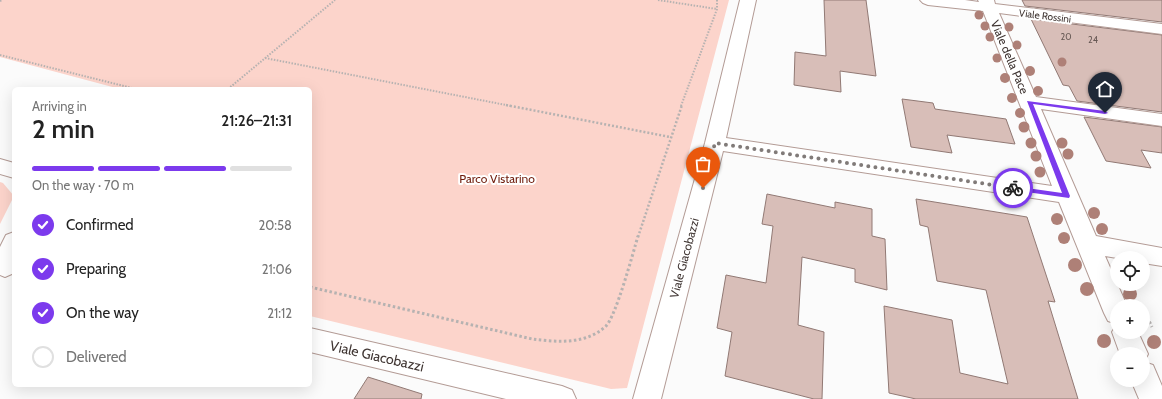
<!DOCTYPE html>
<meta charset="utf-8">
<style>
:root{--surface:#fff;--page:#f6f6f6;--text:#222;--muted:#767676;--line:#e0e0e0;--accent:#7c3aed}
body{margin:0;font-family:Cabin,sans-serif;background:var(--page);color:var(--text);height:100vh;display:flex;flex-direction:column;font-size:15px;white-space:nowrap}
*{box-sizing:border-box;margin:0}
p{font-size:13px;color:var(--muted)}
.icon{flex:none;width:22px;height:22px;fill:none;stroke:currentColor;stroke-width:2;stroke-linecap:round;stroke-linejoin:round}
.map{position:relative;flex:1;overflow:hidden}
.details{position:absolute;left:12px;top:87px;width:300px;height:300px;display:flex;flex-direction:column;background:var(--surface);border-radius:6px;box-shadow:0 4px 16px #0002}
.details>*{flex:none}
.buttons{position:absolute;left:1110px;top:251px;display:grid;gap:8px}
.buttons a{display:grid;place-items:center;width:40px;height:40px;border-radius:50%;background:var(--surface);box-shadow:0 4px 16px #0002;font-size:20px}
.pin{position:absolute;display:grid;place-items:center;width:34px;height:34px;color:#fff;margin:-41px -17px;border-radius:50% 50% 50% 0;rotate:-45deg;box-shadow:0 0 4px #0007}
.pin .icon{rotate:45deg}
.courier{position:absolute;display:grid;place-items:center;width:40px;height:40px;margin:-20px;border:3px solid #7c3aed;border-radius:50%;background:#fff;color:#222;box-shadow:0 1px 5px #0007}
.summary em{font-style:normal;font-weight:600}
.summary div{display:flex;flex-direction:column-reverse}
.summary{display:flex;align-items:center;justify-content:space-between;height:68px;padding:0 20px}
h1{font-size:26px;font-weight:600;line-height:30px}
.bar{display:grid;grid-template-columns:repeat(4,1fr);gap:6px 4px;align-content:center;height:48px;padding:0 20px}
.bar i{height:5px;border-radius:3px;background:var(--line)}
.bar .current{background:var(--accent)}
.bar p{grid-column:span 4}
ol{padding:0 20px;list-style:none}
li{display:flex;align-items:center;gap:12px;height:44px}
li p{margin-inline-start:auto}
li .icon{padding:4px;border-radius:50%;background:var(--accent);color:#fff;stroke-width:4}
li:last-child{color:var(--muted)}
li i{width:22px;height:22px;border:2px solid var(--line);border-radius:50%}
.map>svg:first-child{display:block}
</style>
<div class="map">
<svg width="1162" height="399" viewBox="0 0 1162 399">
<rect width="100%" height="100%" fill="#fbfbfb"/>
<g fill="#fcd4cb">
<path d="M0,0H729L627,388L611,389L310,316V89H120L0,57Z"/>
<path d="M0,182L3,183L14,196L0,224Z"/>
</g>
<g fill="#d8beb8" stroke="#917974">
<path d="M824,0H866L876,76L840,71L841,92L794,85L795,52L826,56Z"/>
<path d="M1022,0H1162V22L1025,6Z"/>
<path d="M1031,19L1162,35V112L1077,101L1069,86L1063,85Z"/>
<path d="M902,99L933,103L935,109L1006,119L1015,144L947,135L952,153L911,147Z"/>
<path d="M1084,117L1162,127V153L1141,150L1151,168L1106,161Z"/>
<path d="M767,194L835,208V202L872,209V236L885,239L887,290L855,282V269L802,257L798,325L824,332L822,399H814L725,376L732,332L717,328L726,275L766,283L773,226L762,224Z"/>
<path d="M916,199L1027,217L1055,302L1048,301L1078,399H916L889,393L884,306L952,320L960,373L1008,384L986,290L937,281L928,227L920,225Z"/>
<path d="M368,377L422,394L421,399H354Z"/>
</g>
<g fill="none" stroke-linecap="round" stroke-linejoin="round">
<g stroke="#b39b95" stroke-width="2">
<g id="minor">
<path d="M740,0H756L726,138L1052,186L983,11L928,5L923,3L920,0H965L979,2L978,0H994L995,4L1162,24V34L999,13L1036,97L1162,114V126L1041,109L1096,236L1162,248V266L1143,263V258H1117L1105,256L1127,306H1117V332H1138L1148,354L1144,362L1153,365L1162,386V399H1139L1131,380H1143V354H1120L1112,332L1117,324L1108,321L1104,313L1059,202L723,151L661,399H633L705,143Z"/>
<path d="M0,159L14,163V178L0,174Z"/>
<path d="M14,232V273L5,277L0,275V247L6,235Z"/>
<path d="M310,328L562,386L572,390L576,399H506L310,352Z"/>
</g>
</g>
<g stroke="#b6b2b1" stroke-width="2" stroke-dasharray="1.5 1.5" stroke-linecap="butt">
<path d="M658,0L717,9"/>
<path d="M0,1L2,0"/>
<path d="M0,55L136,89"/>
<path d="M265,58L511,106"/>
<path d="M228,89L335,0"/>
<path d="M681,106L717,9V0"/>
</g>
<g stroke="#b6b2b1" stroke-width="2.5" stroke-dasharray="2 2" stroke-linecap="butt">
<path d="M506,105L670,137"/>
<path d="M638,237L682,105"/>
</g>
<g stroke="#b6b2b1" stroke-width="3" stroke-dasharray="2.5 2.5" stroke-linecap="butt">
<path d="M310,287L532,339C556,342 586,345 606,326C616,316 633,253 638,236"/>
<path d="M1143,308L1152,327"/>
</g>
<use href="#minor" fill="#fff" fill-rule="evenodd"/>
</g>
<g fill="#ae8077">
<circle cx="979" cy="15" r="4.5"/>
<circle cx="985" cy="26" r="4.5"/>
<circle cx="1009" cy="27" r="4.5"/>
<circle cx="990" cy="37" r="4.5"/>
<circle cx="1017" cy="45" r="4.5"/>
<circle cx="997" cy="58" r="4.5"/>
<circle cx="1062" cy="62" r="4.5"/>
<circle cx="1030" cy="71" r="5"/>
<circle cx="1005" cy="78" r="5"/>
<circle cx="1038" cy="91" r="5"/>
<circle cx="1012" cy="98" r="5"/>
<circle cx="1020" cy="113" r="5"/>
<circle cx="1024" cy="127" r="5.5"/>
<circle cx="1031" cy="143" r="5.5"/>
<circle cx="1062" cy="143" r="5.5"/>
<circle cx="1068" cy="154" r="5.5"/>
<circle cx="1036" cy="156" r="5.5"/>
<circle cx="1040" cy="172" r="5.5"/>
<circle cx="1094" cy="213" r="6"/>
<circle cx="1057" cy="219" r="6"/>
<circle cx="1102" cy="229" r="6"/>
<circle cx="1064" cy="238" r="6"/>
<circle cx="1075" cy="265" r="7"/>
<circle cx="1087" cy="289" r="7"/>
<circle cx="1130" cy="294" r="7"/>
<circle cx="1104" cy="341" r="7"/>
<circle cx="1154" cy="342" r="7"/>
</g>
<path fill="#7c3aed" d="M1027,101L1105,111L1108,113L1105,114L1033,104L1070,196L1069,198L1013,190L1010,188L1013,186L1062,193Z"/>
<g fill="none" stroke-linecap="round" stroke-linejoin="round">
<path stroke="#817b79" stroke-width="4" stroke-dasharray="0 7.2" d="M703,188L715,143L1013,188"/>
</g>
<g text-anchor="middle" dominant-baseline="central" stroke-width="4" stroke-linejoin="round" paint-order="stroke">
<g font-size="9" fill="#665854">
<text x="1066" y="36">20</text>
<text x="1093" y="39">24</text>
</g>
<g font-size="10" fill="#403633" stroke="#fff">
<text transform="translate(1045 16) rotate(7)">Viale Rossini</text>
</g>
<g font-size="12" fill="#403633" stroke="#fff">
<text transform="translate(1010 57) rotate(67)">Viale della Pace</text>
<text transform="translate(684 258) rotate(-75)">Viale Giacobazzi</text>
</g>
<g font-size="12" fill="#6f1c0b" stroke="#fff">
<text x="497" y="178">Parco Vistarino</text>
</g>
<g font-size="14" fill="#403633" stroke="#fff">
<text transform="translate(377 356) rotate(13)">Viale Giacobazzi</text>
</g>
</g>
</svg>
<div class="buttons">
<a><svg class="icon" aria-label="locate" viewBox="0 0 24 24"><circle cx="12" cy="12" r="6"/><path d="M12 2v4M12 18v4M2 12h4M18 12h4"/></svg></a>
<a>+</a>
<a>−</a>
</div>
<div class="pin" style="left:703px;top:188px;background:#ea580c"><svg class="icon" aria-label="bag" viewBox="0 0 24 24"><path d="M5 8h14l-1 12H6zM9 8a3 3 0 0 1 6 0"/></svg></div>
<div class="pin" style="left:1105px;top:113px;background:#1f2937"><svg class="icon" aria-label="home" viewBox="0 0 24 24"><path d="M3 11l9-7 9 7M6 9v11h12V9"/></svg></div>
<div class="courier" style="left:1013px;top:188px"><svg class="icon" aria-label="bike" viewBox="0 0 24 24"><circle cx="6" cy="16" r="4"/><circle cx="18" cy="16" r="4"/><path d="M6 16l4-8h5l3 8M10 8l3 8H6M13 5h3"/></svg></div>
<section class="details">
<div class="summary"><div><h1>2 min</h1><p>Arriving in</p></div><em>21:26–21:31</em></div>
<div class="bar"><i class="current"></i><i class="current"></i><i class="current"></i><i></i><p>On the way · 70 m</p></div>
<ol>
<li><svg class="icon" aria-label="check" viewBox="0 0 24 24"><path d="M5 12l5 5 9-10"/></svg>Confirmed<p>20:58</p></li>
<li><svg class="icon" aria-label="check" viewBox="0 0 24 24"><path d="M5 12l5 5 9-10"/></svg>Preparing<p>21:06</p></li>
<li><svg class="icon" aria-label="check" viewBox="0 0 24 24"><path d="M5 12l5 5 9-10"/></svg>On the way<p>21:12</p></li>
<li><i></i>Delivered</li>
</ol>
</section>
</div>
